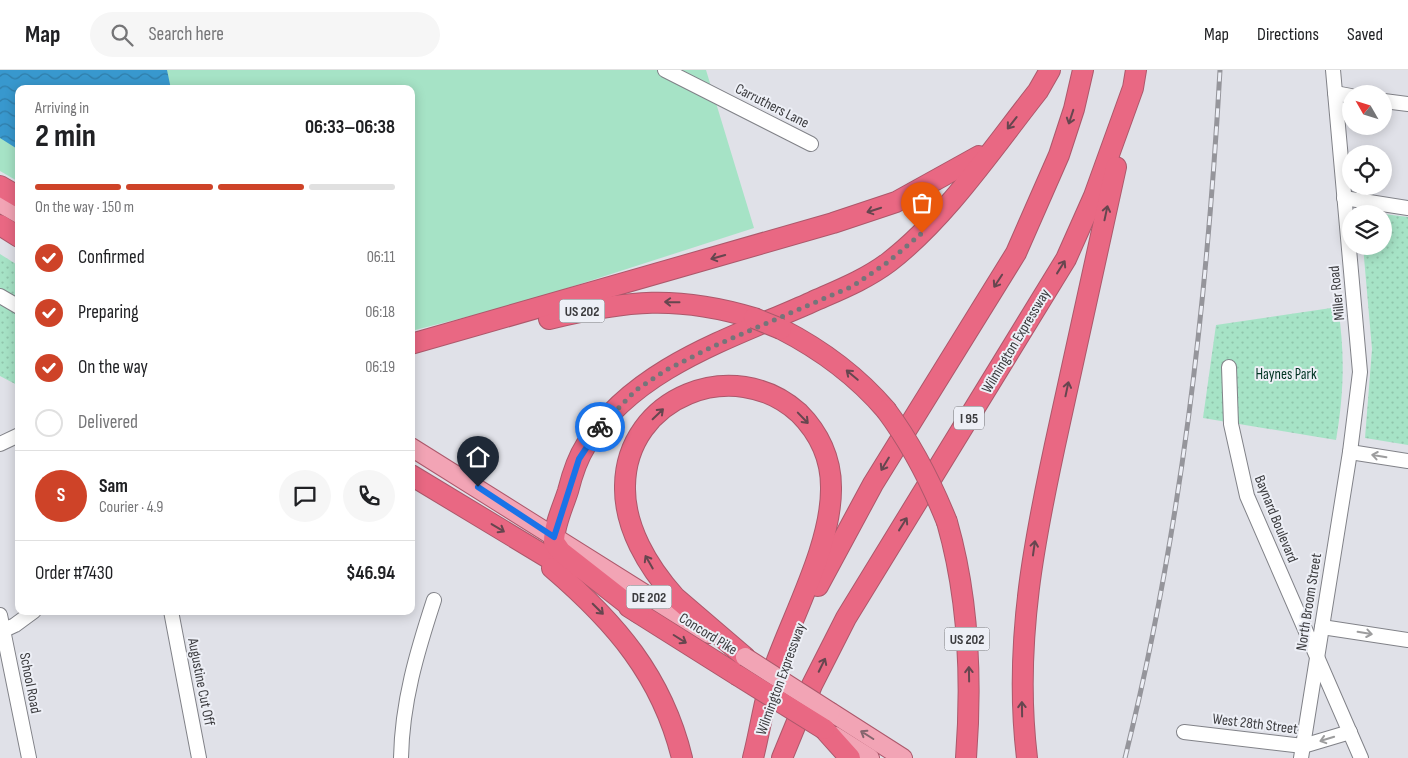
<!DOCTYPE html>
<meta charset="utf-8">
<style>
:root{--surface:#fff;--page:#f6f6f6;--text:#202124;--muted:#757577;--line:#e0e0e0;--accent:#ce4328}
body{margin:0;font-family:"Sofia Sans Condensed",sans-serif;background:var(--page);color:var(--text);height:100vh;display:flex;flex-direction:column;font-size:19px;white-space:nowrap}
*{box-sizing:border-box;margin:0}
p{font-size:16px;color:var(--muted)}
.icon{flex:none;width:28px;height:28px;fill:none;stroke:currentColor;stroke-width:2;stroke-linecap:round;stroke-linejoin:round}
.map{position:relative;flex:1;overflow:hidden}
.details{position:absolute;left:15px;top:15px;width:400px;height:530px;display:flex;flex-direction:column;background:var(--surface);border-radius:10px;box-shadow:0 2px 12px #0003}
.details>*{flex:none}
.needle{width:32px;rotate:309deg}
.buttons{position:absolute;left:1342px;top:15px;display:grid;gap:10px}
.buttons a{display:grid;place-items:center;width:50px;height:50px;border-radius:50%;background:var(--surface);box-shadow:0 2px 12px #0003;font-size:25px}
.pin{position:absolute;display:grid;place-items:center;width:42px;height:42px;color:#fff;margin:-51px -21px;border-radius:50% 50% 50% 0;rotate:-45deg;box-shadow:0 0 5px #0007}
.pin .icon{rotate:45deg}
.courier{position:absolute;display:grid;place-items:center;width:50px;height:50px;margin:-25px;border:4px solid #1a73e8;border-radius:50%;background:#fff;color:#222;box-shadow:0 1px 6px #0007}
.overview em{font-style:normal;font-weight:700}
.overview div{display:flex;flex-direction:column-reverse}
.overview{display:flex;align-items:center;justify-content:space-between;height:85px;padding:0 20px}
h1{font-size:32px;font-weight:700;line-height:38px}
.bar{display:grid;grid-template-columns:repeat(4,1fr);gap:8px 5px;align-content:center;height:60px;padding:0 20px}
.bar i{height:6px;border-radius:4px;background:var(--line)}
.bar .on{background:var(--accent)}
.bar p{grid-column:span 4}
.line{display:flex;align-items:center;gap:12px;padding:0 20px;border-top:1px solid var(--line)}
.line div{flex:1}
.round{display:grid;place-items:center;flex:none;width:52px;height:52px;border-radius:26px;background:var(--page)}
ol{padding:0 20px;list-style:none}
li{display:flex;align-items:center;gap:15px;height:55px}
li p{margin-inline-start:auto}
li .icon{padding:5px;border-radius:50%;background:var(--accent);color:#fff;stroke-width:4}
li:last-child{color:var(--muted)}
li i{width:28px;height:28px;border:2px solid var(--line);border-radius:50%}
header{display:flex;align-items:center;gap:30px;box-sizing:border-box;height:70px;padding:0 25px;background:var(--surface);border-bottom:1px solid var(--line)}
header strong{font-size:24px}
nav{display:flex;gap:28px;margin-inline-start:auto;font-size:18px}
.search{width:350px;height:45px;background:var(--page);display:flex;align-items:center;gap:12px;box-sizing:border-box;padding:0 18px;border-radius:28px;color:var(--muted);font-size:19px}
.map>svg:first-child{display:block}
</style>
<header>
<strong>Map</strong>
<div class="search"><svg class="icon" aria-label="search" viewBox="0 0 24 24"><circle cx="10" cy="10" r="6"/><path d="M15 15l6 6"/></svg>Search here</div>
<nav><a>Map</a><a>Directions</a><a>Saved</a></nav>
</header>
<div class="map">
<svg width="1408" height="688" viewBox="0 0 1408 688">
<defs>
<pattern id="park-dots" width="8" height="8" patternUnits="userSpaceOnUse" patternTransform="scale(1.25)"><rect width="8" height="8" fill="#a6e3c6"/><path d="M2 2h.1M6 6h.1" fill="none" stroke="#90c4ab" stroke-width="1.8" stroke-linecap="round"/></pattern>
<pattern id="water-waves" width="16" height="10" patternUnits="userSpaceOnUse" patternTransform="scale(1.25)"><rect width="16" height="10" fill="#3898ce"/><path d="M0 5q4-4 8 0t8 0" fill="none" stroke="#307da9"/></pattern>
</defs>
<rect width="100%" height="100%" fill="#e0e1e8"/>
<path fill="#a6e3c6" d="M0,0H706L754,158L518,234L411,261V19H19V112L0,101Z"/>
<g fill="url(#park-dots)">
<path d="M1384,144L1408,147V375L1365,368L1372,279L1363,176H1384Z"/>
<path d="M0,184L19,196V316L0,306Z"/>
<path d="M1338,237C1345,284 1344,323 1336,370L1203,348L1216,255Z"/>
</g>
<path fill="url(#water-waves)" d="M0,0H167L171,19H19V80L0,68Z"/>
<g fill="none" stroke-linecap="round" stroke-linejoin="round">
<g stroke="#818288" stroke-width="16">
<g id="minor">
<path d="M665,0L811,74"/>
<path d="M1335,23L1351,26"/>
<path d="M1384,31L1408,34"/>
<path d="M1344,128L1408,138"/>
<path d="M0,226L19,237"/>
<path d="M1229,297L1231,354L1247,426L1361,688"/>
<path d="M0,374L19,365"/>
<path d="M1350,382L1408,391"/>
<path d="M171,541L199,688"/>
<path d="M0,545L29,688"/>
<path d="M1322,557L1408,570"/>
<path d="M0,562L15,555L34,541"/>
<path d="M1184,662L1303,676L1350,662"/>
<path d="M401,688C402,632 417,582 434,530"/>
<path d="M1301,688L1350,382L1360,302L1333,0"/>
</g>
</g>
<g stroke="#ac586b" stroke-width="20">
<g id="major">
<path d="M0,133L19,144"/>
<path d="M411,377L709,564"/>
<path d="M831,642L903,688"/>
<path d="M835,666L870,688"/>
</g>
</g>
<g stroke="#ac586b" stroke-width="22">
<g id="highway">
<path d="M0,116L19,127"/>
<path d="M0,155L19,167"/>
<path d="M549,249C627,230 677,225 754,248"/>
<path d="M781,259C822,280 856,305 886,340"/>
<path d="M411,274L833,153L896,132L979,86"/>
<path d="M411,405L570,501"/>
<path d="M947,452C969,529 972,609 966,688"/>
<path d="M552,498C615,552 662,606 682,688"/>
<path d="M818,516L873,414L1016,183L1059,85L1074,39L1083,0"/>
<path d="M629,537L737,605"/>
<path d="M639,543L561,482L554,472C554,455 563,437 568,421C572,405 577,389 586,375C635,297 732,268 812,232C839,220 865,210 889,192C946,148 993,78 1038,21L1050,0"/>
<path d="M745,587L675,527C648,497 624,457 625,416C626,327 734,284 799,343C819,363 831,389 831,417C832,472 795,541 776,593C765,623 761,657 753,688"/>
<path d="M824,659L850,688"/>
<path d="M782,688L812,615L846,548L1066,189L1094,126L1133,18L1136,0"/>
<path d="M1027,688C1013,572 1035,465 1060,352C1078,267 1097,182 1116,97"/>
</g>
</g>
<use href="#minor" stroke="#fff" stroke-width="14"/>
<use href="#major" stroke="#f2a4b5" stroke-width="18"/>
<use href="#highway" stroke="#e96883" stroke-width="20"/>
<g stroke="#95959b" stroke-width="5">
<path id="rail" d="M1125,688C1181,463 1207,231 1220,0"/>
</g>
<use href="#rail" stroke="#edeff6" stroke-width="3" stroke-dasharray="9" stroke-linecap="butt"/>
<g stroke="#ac586b" stroke-width="20" stroke-linecap="butt">
<path id="major-bridge" d="M745,587L831,642"/>
</g>
<g stroke="#ac586b" stroke-width="22" stroke-linecap="butt">
<g id="highway-bridge">
<path d="M754,248L781,259"/>
<path d="M886,340C912,375 931,412 947,452"/>
<path d="M737,605L824,659"/>
</g>
</g>
<use href="#major-bridge" stroke="#f2a4b5" stroke-width="18"/>
<use href="#highway-bridge" stroke="#e96883" stroke-width="20"/>
</g>
<defs><path id="oneway-shaft" d="M-6 0H5M1.5-3L5.5 0L1.5 3" fill="none" stroke-width="1.6" stroke-linecap="round" stroke-linejoin="round" transform="scale(1.25)"/></defs>
<g stroke="#66464f">
<use href="#oneway-shaft" transform="translate(1071 47) rotate(108)"/>
<use href="#oneway-shaft" transform="translate(1012 53) rotate(128)"/>
<use href="#oneway-shaft" transform="translate(874 140) rotate(162)"/>
<use href="#oneway-shaft" transform="translate(1106 143) rotate(-78)"/>
<use href="#oneway-shaft" transform="translate(718 187) rotate(164)"/>
<use href="#oneway-shaft" transform="translate(1061 197) rotate(-58)"/>
<use href="#oneway-shaft" transform="translate(998 211) rotate(123)"/>
<use href="#oneway-shaft" transform="translate(672 232) rotate(-179)"/>
<use href="#oneway-shaft" transform="translate(852 305) rotate(-140)"/>
<use href="#oneway-shaft" transform="translate(1067 319) rotate(-78)"/>
<use href="#oneway-shaft" transform="translate(658 344) rotate(-44)"/>
<use href="#oneway-shaft" transform="translate(803 348) rotate(46)"/>
<use href="#oneway-shaft" transform="translate(885 394) rotate(121)"/>
<use href="#oneway-shaft" transform="translate(903 454) rotate(-58)"/>
<use href="#oneway-shaft" transform="translate(498 458) rotate(31)"/>
<use href="#oneway-shaft" transform="translate(1034 478) rotate(-82)"/>
<use href="#oneway-shaft" transform="translate(649 492) rotate(-120)"/>
<use href="#oneway-shaft" transform="translate(598 539) rotate(45)"/>
<use href="#oneway-shaft" transform="translate(680 569) rotate(32)"/>
<use href="#oneway-shaft" transform="translate(822 595) rotate(-64)"/>
<use href="#oneway-shaft" transform="translate(969 604) rotate(-91)"/>
<use href="#oneway-shaft" transform="translate(1022 639) rotate(-91)"/>
</g>
<g stroke="#9d9d9e">
<use href="#oneway-shaft" transform="translate(1379 386) rotate(-171)"/>
<use href="#oneway-shaft" transform="translate(1365 563) rotate(9)"/>
<use href="#oneway-shaft" transform="translate(1327 669) rotate(163)"/>
</g>
<use stroke="#84656e" href="#oneway-shaft" transform="translate(867 665) rotate(-148)"/>
<g fill="none" stroke-linecap="round" stroke-linejoin="round">
<path stroke="#75757a" stroke-width="5" stroke-dasharray="0 9" d="M600,357L636,320L666,300L714,276L853,216L888,192L922,163"/>
<path stroke="#1a73e8" stroke-width="6" d="M478,417L554,467L579,389L600,357"/>
</g>
<g text-anchor="middle" dominant-baseline="central" stroke-width="4" stroke-linejoin="round" paint-order="stroke">
<g fill="#edeff6" stroke="#707175" stroke-width="1">
<rect x="559.5" y="229.5" width="45" height="23" rx="4"/>
<rect x="954" y="336.5" width="30" height="23" rx="4"/>
<rect x="626.5" y="515.5" width="45" height="23" rx="4"/>
<rect x="944.5" y="557.5" width="45" height="23" rx="4"/>
</g>
<g font-size="14" font-weight="bold" fill="#3b3b3e">
<text x="582" y="241">US 202</text>
<text x="969" y="348">I 95</text>
<text x="649" y="527">DE 202</text>
<text x="967" y="569">US 202</text>
</g>
<g font-size="15" fill="#3b3b3e" stroke="#edeff6">
<text transform="translate(772 36) rotate(27)">Carruthers Lane</text>
<text transform="translate(1337 223) rotate(-96)">Miller Road</text>
<text transform="translate(1016 271) rotate(-59)">Wilmington Expressway</text>
<text transform="translate(1276 449) rotate(68)">Baynard Boulevard</text>
<text transform="translate(1309 532) rotate(-81)">North Broom Street</text>
<text transform="translate(708 564) rotate(32)">Concord Pike</text>
<text transform="translate(781 609) rotate(-70)">Wilmington Expressway</text>
<text transform="translate(201 612) rotate(79)">Augustine Cut Off</text>
<text transform="translate(30 613) rotate(79)">School Road</text>
<text transform="translate(1255 654) rotate(7)">West 28th Street</text>
</g>
<g font-size="15" fill="#013322" stroke="#edeff6">
<text x="1286" y="304">Haynes Park</text>
</g>
</g>
</svg>
<div class="buttons">
<a><svg class="needle" viewBox="-14 -14 28 28"><path d="M0-13l5 13h-10z" fill="#e53935"/><path d="M0 13l5-13h-10z" fill="#757577"/></svg></a>
<a><svg class="icon" aria-label="locate" viewBox="0 0 24 24"><circle cx="12" cy="12" r="6"/><path d="M12 2v4M12 18v4M2 12h4M18 12h4"/></svg></a>
<a><svg class="icon" aria-label="layers" viewBox="0 0 24 24"><path d="M12 4l9 5-9 5-9-5zM3 14l9 5 9-5"/></svg></a>
</div>
<div class="pin" style="left:922px;top:163px;background:#ea580c"><svg class="icon" aria-label="bag" viewBox="0 0 24 24"><path d="M5 8h14l-1 12H6zM9 8a3 3 0 0 1 6 0"/></svg></div>
<div class="pin" style="left:478px;top:417px;background:#1f2937"><svg class="icon" aria-label="home" viewBox="0 0 24 24"><path d="M3 11l9-7 9 7M6 9v11h12V9"/></svg></div>
<div class="courier" style="left:600px;top:357px"><svg class="icon" aria-label="bike" viewBox="0 0 24 24"><circle cx="6" cy="16" r="4"/><circle cx="18" cy="16" r="4"/><path d="M6 16l4-8h5l3 8M10 8l3 8H6M13 5h3"/></svg></div>
<section class="details">
<div class="overview"><div><h1>2 min</h1><p>Arriving in</p></div><em>06:33–06:38</em></div>
<div class="bar"><i class="on"></i><i class="on"></i><i class="on"></i><i></i><p>On the way · 150 m</p></div>
<ol>
<li><svg class="icon" aria-label="check" viewBox="0 0 24 24"><path d="M5 12l5 5 9-10"/></svg>Confirmed<p>06:11</p></li>
<li><svg class="icon" aria-label="check" viewBox="0 0 24 24"><path d="M5 12l5 5 9-10"/></svg>Preparing<p>06:18</p></li>
<li><svg class="icon" aria-label="check" viewBox="0 0 24 24"><path d="M5 12l5 5 9-10"/></svg>On the way<p>06:19</p></li>
<li><i></i>Delivered</li>
</ol>
<div class="line" style="height:90px"><b class="round" style="background:var(--accent);color:#fff">S</b><div><b>Sam</b><p>Courier · 4.9</p></div><a class="round"><svg class="icon" aria-label="chat" viewBox="0 0 24 24"><path d="M4 5h16v11H9l-5 4z"/></svg></a><a class="round"><svg class="icon" aria-label="phone" viewBox="0 0 24 24"><path d="M5 4h4l2 5-3 2q2 4 5 5l2-3 5 2v4C11 20 4 13 5 4z"/></svg></a></div>
<div class="line" style="height:65px"><div>Order #7430</div><b>$46.94</b></div>
</section>
</div>
